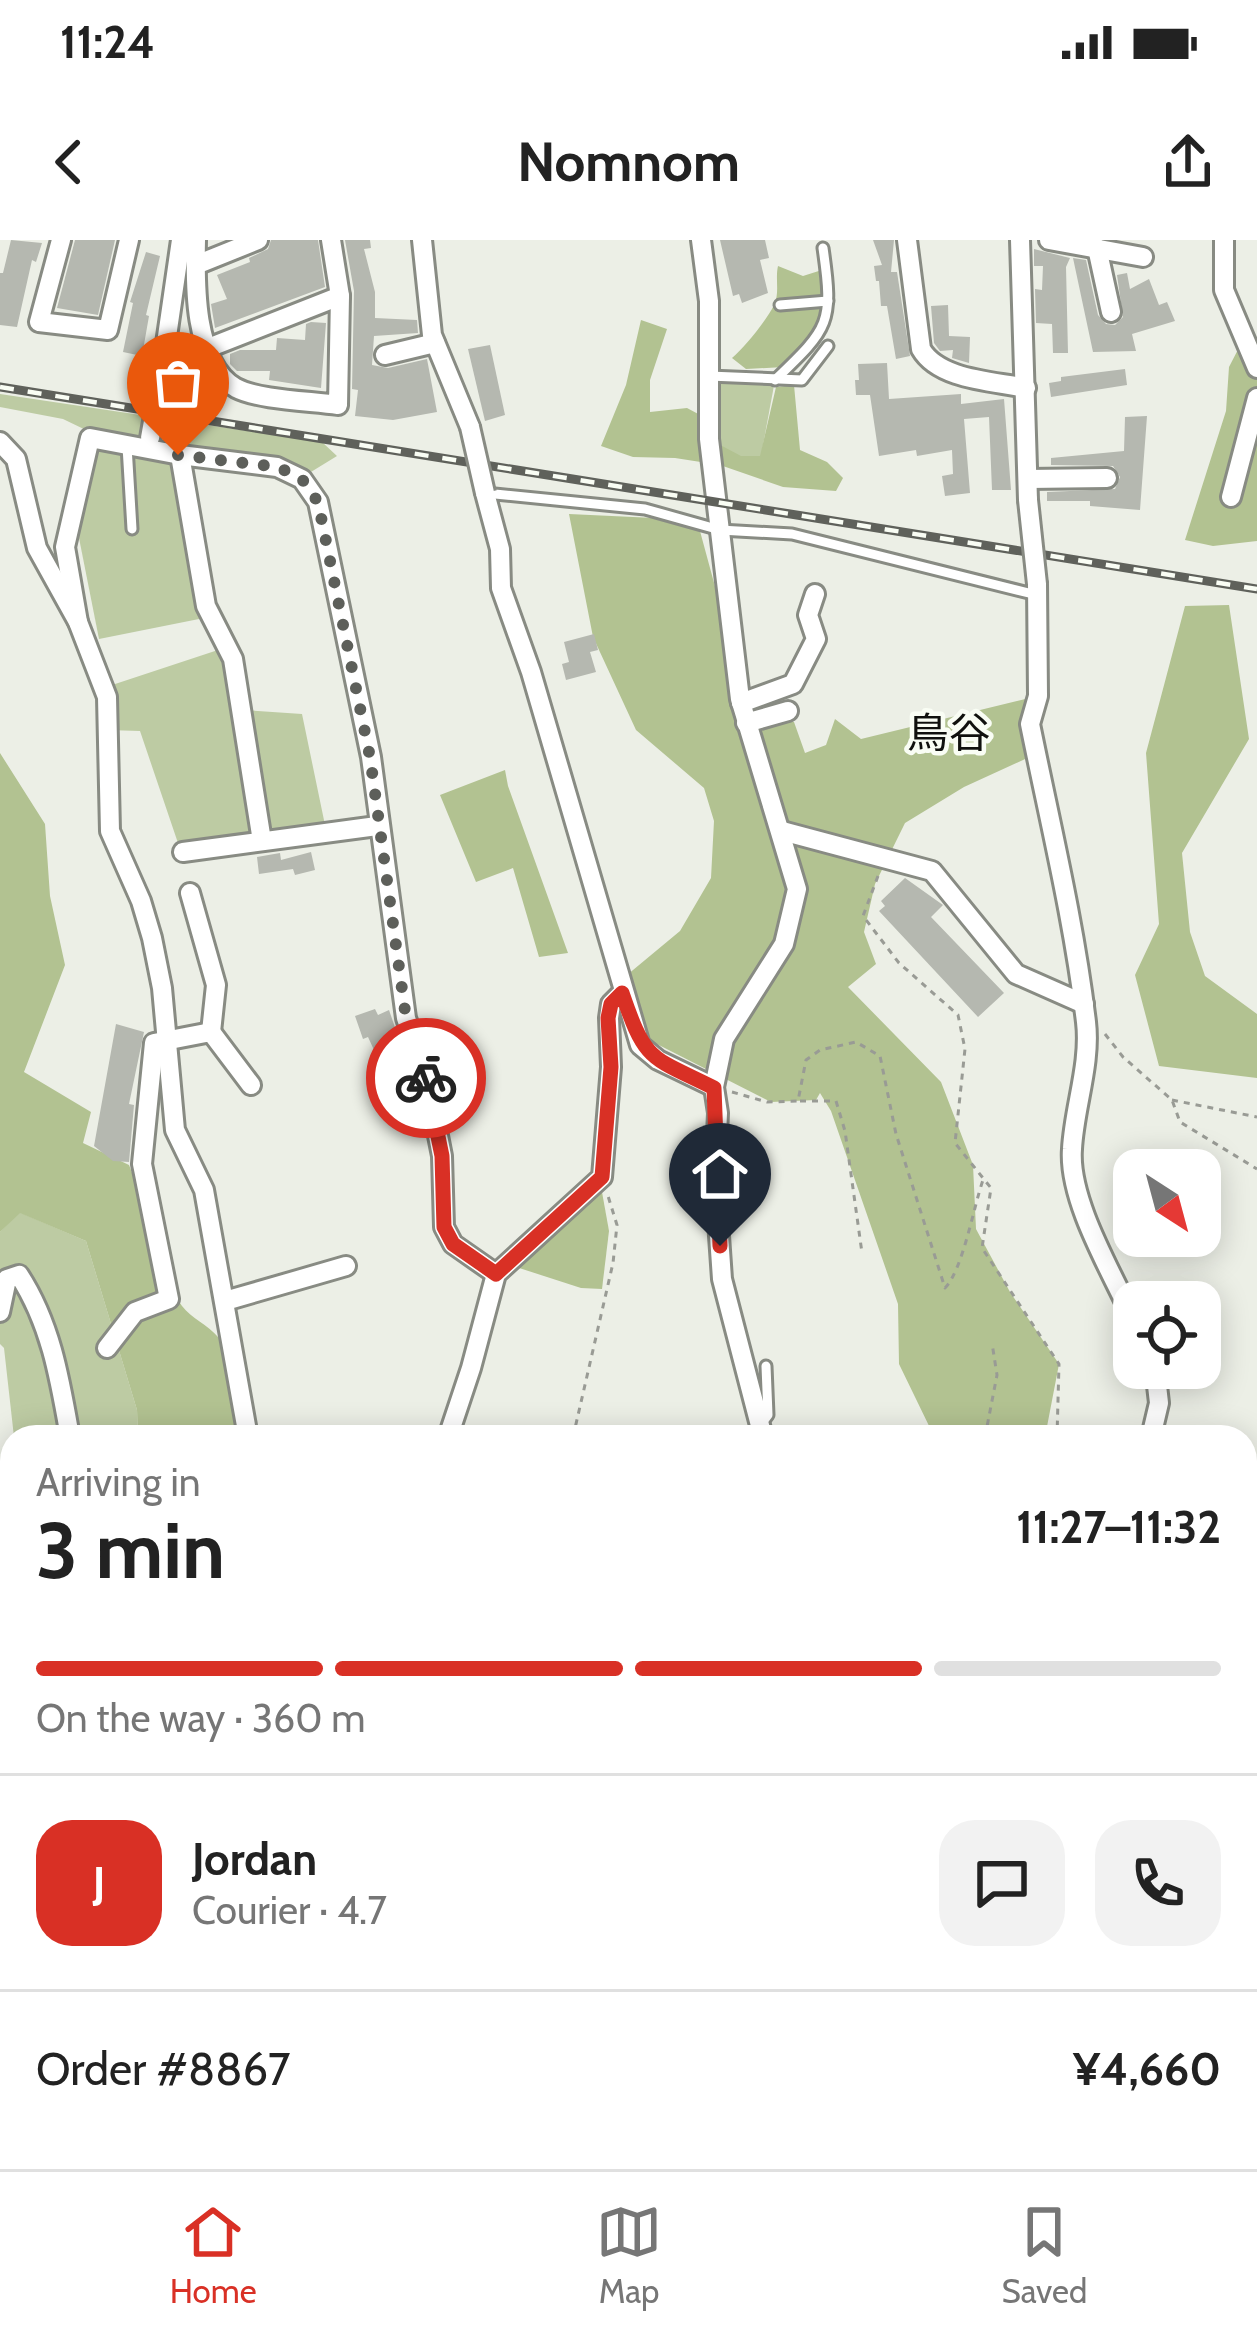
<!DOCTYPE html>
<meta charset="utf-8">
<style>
:root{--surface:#fff;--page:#f2f2f2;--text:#222;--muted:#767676;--line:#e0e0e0;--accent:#d93025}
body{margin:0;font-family:Cabin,"Noto Sans JP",sans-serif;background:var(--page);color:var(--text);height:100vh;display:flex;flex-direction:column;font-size:45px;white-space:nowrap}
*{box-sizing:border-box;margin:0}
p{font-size:39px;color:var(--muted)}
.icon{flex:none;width:66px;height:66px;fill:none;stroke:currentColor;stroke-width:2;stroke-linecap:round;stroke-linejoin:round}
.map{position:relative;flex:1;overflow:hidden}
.details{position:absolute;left:0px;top:1185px;width:1257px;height:744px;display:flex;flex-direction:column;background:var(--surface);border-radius:36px 36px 0 0;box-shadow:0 6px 30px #0003}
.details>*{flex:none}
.needle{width:78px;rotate:144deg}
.tools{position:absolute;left:1113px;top:909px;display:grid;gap:24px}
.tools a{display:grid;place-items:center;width:108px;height:108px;border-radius:24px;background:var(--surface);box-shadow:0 6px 30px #0003;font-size:60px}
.pin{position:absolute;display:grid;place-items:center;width:102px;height:102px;color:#fff;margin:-123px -51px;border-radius:50% 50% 50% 0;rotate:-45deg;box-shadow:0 0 12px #0007}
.pin .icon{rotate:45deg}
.courier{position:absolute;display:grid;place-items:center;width:120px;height:120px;margin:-60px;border:9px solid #d93025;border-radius:50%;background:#fff;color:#222;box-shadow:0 3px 15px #0007}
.overview em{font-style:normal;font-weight:700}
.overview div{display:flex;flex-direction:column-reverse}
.overview{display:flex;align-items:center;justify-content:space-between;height:204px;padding:0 36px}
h1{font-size:78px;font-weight:700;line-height:90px}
.bar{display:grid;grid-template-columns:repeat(4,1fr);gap:18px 12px;align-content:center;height:144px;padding:0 36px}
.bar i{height:15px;border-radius:9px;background:var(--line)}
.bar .on{background:var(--accent)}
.bar p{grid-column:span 4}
.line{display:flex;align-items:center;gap:30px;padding:0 36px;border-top:3px solid var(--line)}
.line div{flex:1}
.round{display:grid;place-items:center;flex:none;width:126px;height:126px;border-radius:36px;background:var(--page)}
.status{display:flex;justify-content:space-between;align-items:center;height:84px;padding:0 60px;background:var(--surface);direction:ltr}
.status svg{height:33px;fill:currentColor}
header{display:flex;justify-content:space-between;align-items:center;height:156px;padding:0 36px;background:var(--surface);font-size:54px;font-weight:700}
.dock{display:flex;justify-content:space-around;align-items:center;height:168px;border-top:3px solid var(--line);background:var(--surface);font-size:33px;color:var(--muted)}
.dock a{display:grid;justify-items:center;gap:6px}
.dock .on{color:var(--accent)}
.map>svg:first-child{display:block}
</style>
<div class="status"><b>11:24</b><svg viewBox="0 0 49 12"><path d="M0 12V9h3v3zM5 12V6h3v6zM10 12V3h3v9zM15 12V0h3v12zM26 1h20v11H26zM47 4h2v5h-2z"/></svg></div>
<header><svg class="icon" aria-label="back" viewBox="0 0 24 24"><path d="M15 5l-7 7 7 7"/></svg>Nomnom<svg class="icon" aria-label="share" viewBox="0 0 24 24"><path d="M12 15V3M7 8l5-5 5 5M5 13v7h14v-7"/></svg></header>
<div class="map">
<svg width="1257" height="1929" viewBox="0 0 1257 1929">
<rect width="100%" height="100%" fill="#ecefe6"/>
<g fill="#bdcba3">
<path d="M709,140H775L761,216H715Z"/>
<path d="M0,154L322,202L337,216L306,235L90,192L63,179L0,167Z"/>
<path d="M89,201L178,215L204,378L99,399L79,298Z"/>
<path d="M221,409L245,470L302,474L325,585L179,606L140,491L107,490L103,448Z"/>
<path d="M19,972L86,1001L137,1170L138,1197H14L4,1108L0,1104V992Z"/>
</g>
<g fill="#b2c291">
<path d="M778,26L803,36L825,29L833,39L819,92L784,127L746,129L732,118C744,108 767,80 774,65C780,53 775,39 778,26Z"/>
<path d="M641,80L667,89L650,140V172L687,168L702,176L709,199L741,216H760L776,147L794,145L800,210L827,222L843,238L836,251L783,247L720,225L675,218L633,217L601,206L626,145Z"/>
<path d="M1244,98H1257V301L1213,306L1185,300L1226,171L1229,127Z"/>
<path d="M569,274L697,280L736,424L743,472L778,482H794L805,513L826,505L835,479L861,499L1038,456L1036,514L964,547L905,583L875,644L864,692L876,724L848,747L941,842L973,925L976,989L1010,1052L1059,1124L1045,1197H989L931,1190L899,1124L898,1064L831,871L820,853L816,860L771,862L647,799L627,735L680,691L711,638L714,581L704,548L636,490L593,397Z"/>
<path d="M1229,365L1249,499L1182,613L1190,692L1205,736L1257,774V838L1159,826L1135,735L1159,684L1146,513L1185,366Z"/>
<path d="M0,513L45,584L50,656L65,725L24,832L91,872L83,903L129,925C147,967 153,1028 182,1066C191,1078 208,1085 218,1097C237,1117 236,1170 234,1197H138L137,1170L86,1001L20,973L0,992Z"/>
<path d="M505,530L508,546L568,713L539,717L513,628L476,642L440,555Z"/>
<path d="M602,952L609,991L602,1049L581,1048L513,1026Z"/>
<path d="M12,1312V1592L0,1552V1323Z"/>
<path d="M134,1917H358L364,1929H143Z"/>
</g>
<g fill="#b5b8b0">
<path d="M11,0L42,3L36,22L32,20L17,87L0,85V33H3Z"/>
<path d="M75,0H115L98,75L57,68Z"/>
<path d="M271,0H318L325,47L215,88L211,64L227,59L217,35L250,22L249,18L268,9Z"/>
<path d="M345,0H370L371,8L364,9L375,52V78L417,80L418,93L374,96L372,125L388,128L427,119L437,172L393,180L355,176L358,150L352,149L354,51Z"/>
<path d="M720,0H765L769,18L760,20L768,53L742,63L739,54L733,56Z"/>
<path d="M873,0H894L891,32H897L910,116L896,119L887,66H881L879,41H876L874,26L882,25Z"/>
<path d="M1034,9L1070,18L1066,27L1068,113H1053L1052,84L1036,83L1035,49L1042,50L1043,26H1034Z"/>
<path d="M146,12L160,16L146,75L149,76L142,116L123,112L133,63L130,62Z"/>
<path d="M1073,18L1086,20L1098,75L1106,84L1115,85L1123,77L1117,35L1127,33L1130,49L1149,39L1159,65L1167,62L1175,81L1132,94L1136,111L1093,112Z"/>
<path d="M948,65L949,96L970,97L969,123L952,118L953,110L940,111L934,103L931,66Z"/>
<path d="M311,82L326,83L321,148L269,140L270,131H237L230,124V114L240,110H276L277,98L305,100L306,84Z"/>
<path d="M490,105L505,175L485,181L468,109Z"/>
<path d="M887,123L889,159L961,154V164L1004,159L1011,250H992L989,177L964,179L970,253L945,256L942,236L953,234L952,210L917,216L916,210L879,216L870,155H856L855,140H859L858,124Z"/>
<path d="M1125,129L1127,145L1051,157L1049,143L1061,141V137Z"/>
<path d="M1147,176L1140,270L1090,266V261H1047V252L1115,249L1120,237L1113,226L1051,225V218L1124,211L1125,177Z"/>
<path d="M594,394L598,410L590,412L596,432L566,440L562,424L569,422L564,402Z"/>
<path d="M311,612L315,630L295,635L293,629L259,634L257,617L280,613L281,620Z"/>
<path d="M905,638L943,665L931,677L1004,753L978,777L879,671L885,666L881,661Z"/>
<path d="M375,769L378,775L389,770L400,802L392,805L400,828L385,834L368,797L363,799L355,776Z"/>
<path d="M116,784L144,792L129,864L134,865L129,922L113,921L94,906Z"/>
</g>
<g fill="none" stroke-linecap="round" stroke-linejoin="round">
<g stroke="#888b83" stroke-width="15">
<g id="service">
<path d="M780,65L828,61"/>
<path d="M709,136L802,140L828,106"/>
<path d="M775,140C829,88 834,84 823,8"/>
<path d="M127,206L132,289"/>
<path d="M485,253L645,269L720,290L792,294L1037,355"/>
<path d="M761,1184L768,1175L766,1126"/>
</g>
</g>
<g stroke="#888b83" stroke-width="24">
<g id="minor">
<path d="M61,0L39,82L108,90L129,0"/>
<path d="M196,0C195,41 193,124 236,148C259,160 311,161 338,165L340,56L331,0"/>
<path d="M422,0L432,95L470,187"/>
<path d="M701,0L709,61V199L740,459L797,649L784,704L724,799L714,847L718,873L715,938L722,1039L763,1197"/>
<path d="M907,0L921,109C939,140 993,141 1026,148"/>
<path d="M1020,0L1028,260"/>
<path d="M1049,0L1143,17"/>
<path d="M1224,0V50L1257,128"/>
<path d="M1097,8L1111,72"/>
<path d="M196,25L258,0"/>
<path d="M208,108L340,56"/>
<path d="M385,115L435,103"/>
<path d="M162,131L181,0"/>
<path d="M0,202L16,219L37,308L78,382L107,457L110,591L141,661L152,698L162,748L175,890L204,950L248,1197"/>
<path d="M180,215L206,366L233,419L262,601"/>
<path d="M1028,239L1107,238"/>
<path d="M485,253L500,309L501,348L531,432L640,805L658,820L714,847"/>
<path d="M1231,257L1257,158"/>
<path d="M1037,344L1038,456L1030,484C1050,583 1074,681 1086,782C1091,824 1074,868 1072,909C1068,961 1113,1034 1134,1081"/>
<path d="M78,382L65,307L90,198L180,215L277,227L302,239L318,262L371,517L406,778L428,845L442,916L444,987L453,1004L496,1034"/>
<path d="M741,463L793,444L816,399L808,375L815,354"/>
<path d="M746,483L788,471"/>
<path d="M782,591L932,631L1016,734L1084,764"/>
<path d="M183,612L377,586"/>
<path d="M190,653L216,745L211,792"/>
<path d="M225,1061L346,1026"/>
<path d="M0,1072L7,1039L19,1035C51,1084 60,1140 70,1197"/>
<path d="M107,1108L135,1072L169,1059L142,924L154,803L211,792L251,845"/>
<path d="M448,1197L471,1128L496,1034L602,937L611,827L609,778L611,764L622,753"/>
<path d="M1151,1197L1159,1163L1155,1128"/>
<path d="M0,1274H10"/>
<path d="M0,1577L12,1609"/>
<path d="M27,1917V1929"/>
<path d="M371,1917L376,1929"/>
<path d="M1168,1917L1173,1929"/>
<path d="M718,1929L723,1917"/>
</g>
</g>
<g stroke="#888b83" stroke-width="30">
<g id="tertiary">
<path d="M1245,1614L1257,1631"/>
<path d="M1245,1724L1257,1726"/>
</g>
</g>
<g stroke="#999b95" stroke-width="3" stroke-dasharray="6 6" stroke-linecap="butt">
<path d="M878,636L863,676L899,723L958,775L965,809L955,903L991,948L982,1008L1059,1124L1057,1197"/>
<path d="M1105,794L1123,817L1172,860L1180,882L1257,929"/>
<path d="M732,852L767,862L798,861L806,820L820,810L856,802L880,816L896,894L945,1048C963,1029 973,969 983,940"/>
<path d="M1172,860L1257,877"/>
<path d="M800,861H836L845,891L862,1013"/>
<path d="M909,1196V1197"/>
<path d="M573,1197L613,1023L617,985L608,956"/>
<path d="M985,1197L997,1135L992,1103"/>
<path d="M1116,1917L1118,1929"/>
<path d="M1000,1929L1014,1917"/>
</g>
<use href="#service" stroke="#fff" stroke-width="9"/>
<use href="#minor" stroke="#fff" stroke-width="18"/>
<use href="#tertiary" stroke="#fff" stroke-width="24"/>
<g stroke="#5f615b" stroke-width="9">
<path id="rail" d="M0,147L1257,349"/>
</g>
<use href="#rail" stroke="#f9fdf4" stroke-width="4.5" stroke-dasharray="14" stroke-linecap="butt"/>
<g stroke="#888b83" stroke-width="24" stroke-linecap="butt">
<g id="minor-bridge">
<path d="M470,187L485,253"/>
<path d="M150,198L162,131"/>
<path d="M1028,260L1037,344"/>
</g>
</g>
<use href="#minor-bridge" stroke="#fff" stroke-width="18"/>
</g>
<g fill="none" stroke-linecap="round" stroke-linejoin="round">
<path stroke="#5d5f5a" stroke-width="12" stroke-dasharray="0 21.6" d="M178,215L278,227L302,239L318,262L370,517L406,778L426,838"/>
<path stroke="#d93025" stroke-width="15" d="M426,838L442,916L444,987L453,1004L496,1034L602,937L611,827L608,778L611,764L622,753C646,823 650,816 714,848L720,1006"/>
</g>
<g text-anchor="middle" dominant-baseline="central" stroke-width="9" stroke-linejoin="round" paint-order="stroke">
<g font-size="42" fill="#10110e" stroke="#f9fdf4">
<text x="949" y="493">鳥谷</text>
</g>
</g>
</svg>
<div class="tools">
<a><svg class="needle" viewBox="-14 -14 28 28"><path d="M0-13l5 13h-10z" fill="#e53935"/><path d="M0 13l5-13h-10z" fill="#767676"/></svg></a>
<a><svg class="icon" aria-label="locate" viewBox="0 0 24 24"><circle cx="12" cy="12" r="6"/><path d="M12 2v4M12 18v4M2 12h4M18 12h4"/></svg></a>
</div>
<div class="pin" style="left:178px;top:215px;background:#ea580c"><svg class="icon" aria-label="bag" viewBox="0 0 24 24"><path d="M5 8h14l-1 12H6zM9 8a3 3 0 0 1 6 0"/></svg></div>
<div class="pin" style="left:720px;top:1006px;background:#1f2937"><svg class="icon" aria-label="home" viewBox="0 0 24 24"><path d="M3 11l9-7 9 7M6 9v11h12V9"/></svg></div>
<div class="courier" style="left:426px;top:838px"><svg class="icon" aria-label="bike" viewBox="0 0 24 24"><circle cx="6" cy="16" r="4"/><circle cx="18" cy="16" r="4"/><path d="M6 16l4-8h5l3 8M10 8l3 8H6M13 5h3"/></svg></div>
<section class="details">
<div class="overview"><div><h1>3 min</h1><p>Arriving in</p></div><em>11:27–11:32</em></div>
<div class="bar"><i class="on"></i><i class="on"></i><i class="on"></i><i></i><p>On the way · 360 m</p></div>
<div class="line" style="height:216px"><b class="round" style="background:var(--accent);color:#fff">J</b><div><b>Jordan</b><p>Courier · 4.7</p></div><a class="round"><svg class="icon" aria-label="chat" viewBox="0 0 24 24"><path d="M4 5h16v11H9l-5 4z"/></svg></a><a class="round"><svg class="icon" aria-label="phone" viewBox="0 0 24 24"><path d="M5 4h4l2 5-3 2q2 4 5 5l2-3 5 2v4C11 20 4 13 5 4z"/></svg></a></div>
<div class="line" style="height:156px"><div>Order #8867</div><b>¥4,660</b></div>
</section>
</div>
<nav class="dock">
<a class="on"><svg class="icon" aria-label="home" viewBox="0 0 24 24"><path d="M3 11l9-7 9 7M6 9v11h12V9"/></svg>Home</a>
<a><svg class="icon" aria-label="map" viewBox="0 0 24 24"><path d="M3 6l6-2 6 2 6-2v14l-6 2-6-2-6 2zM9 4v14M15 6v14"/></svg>Map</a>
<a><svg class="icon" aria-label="saved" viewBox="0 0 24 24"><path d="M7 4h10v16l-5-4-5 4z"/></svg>Saved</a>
</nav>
